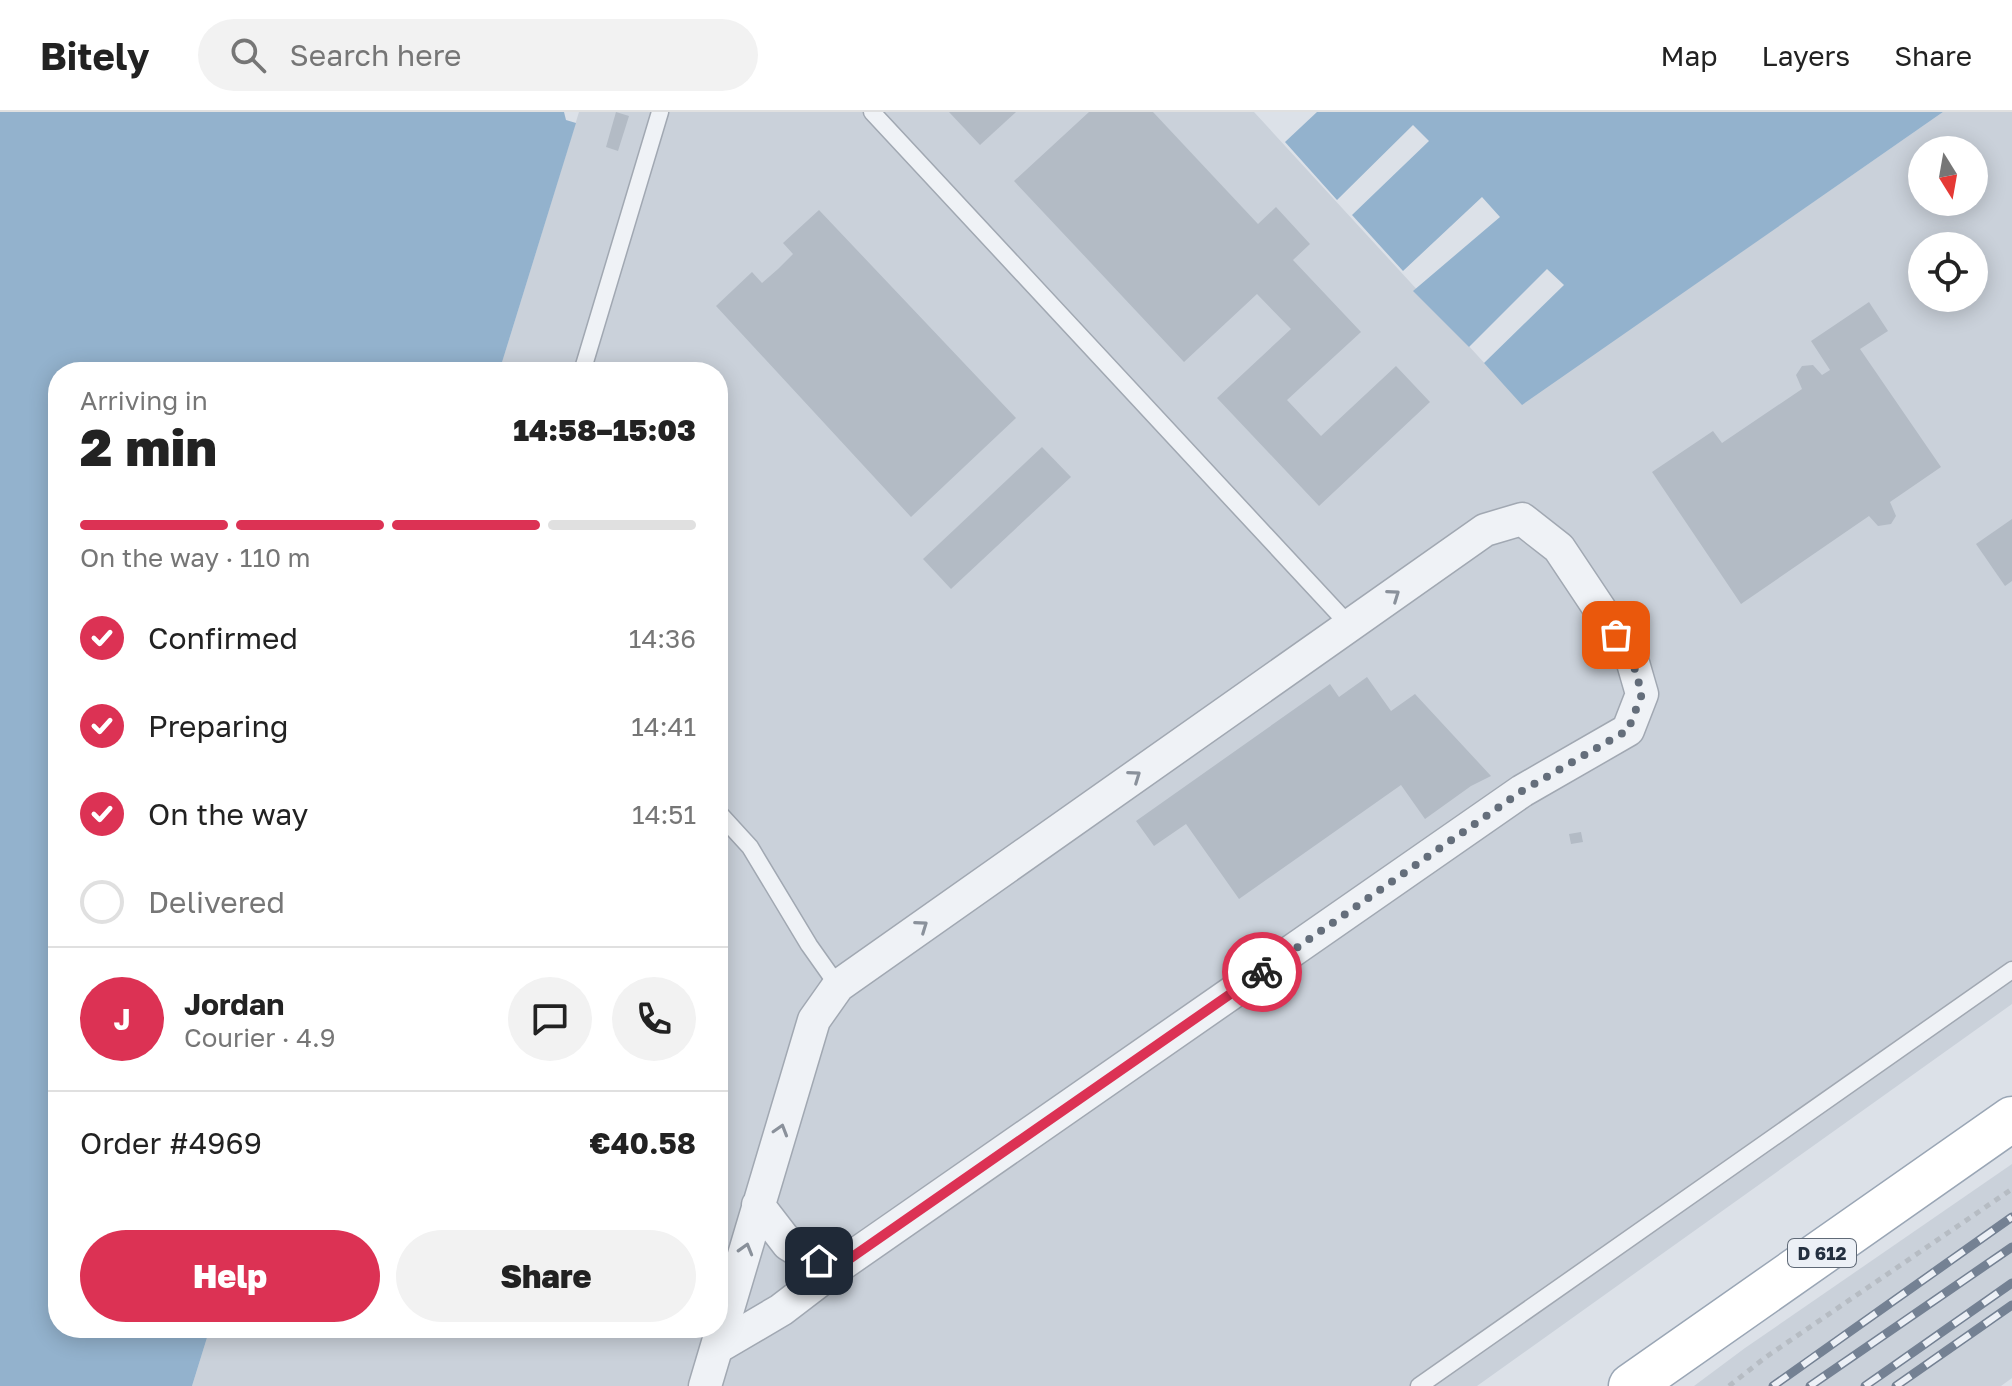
<!DOCTYPE html>
<meta charset="utf-8">
<style>
:root{--surface:#fff;--page:#f2f2f2;--text:#222;--muted:#767676;--line:#e0e0e0;--accent:#dc3254}
body{margin:0;font-family:"Golos Text",sans-serif;background:var(--page);color:var(--text);height:100vh;display:flex;flex-direction:column;font-size:30px;white-space:nowrap}
*{box-sizing:border-box;margin:0}
p{font-size:26px;color:var(--muted)}
.icon{flex:none;width:44px;height:44px;fill:none;stroke:currentColor;stroke-width:2;stroke-linecap:round;stroke-linejoin:round}
.map{position:relative;flex:1;overflow:hidden}
.drawer{position:absolute;left:48px;top:250px;width:680px;height:976px;display:flex;flex-direction:column;background:var(--surface);border-radius:32px;box-shadow:0 4px 20px #0003}
.drawer>*{flex:none}
.needle{width:52px;rotate:169deg}
.buttons{position:absolute;left:1908px;top:24px;display:grid;gap:16px}
.buttons a{display:grid;place-items:center;width:80px;height:80px;border-radius:50%;background:var(--surface);box-shadow:0 4px 20px #0003;font-size:40px}
.pin{position:absolute;display:grid;place-items:center;width:68px;height:68px;color:#fff;margin:-34px;border-radius:16px;box-shadow:0 4px 12px #0006}
.courier{position:absolute;display:grid;place-items:center;width:80px;height:80px;margin:-40px;border:6px solid #dc3254;border-radius:50%;background:#fff;color:#222;box-shadow:0 2px 10px #0007}
.headline em{font-style:normal;font-weight:800}
.headline div{display:flex;flex-direction:column-reverse}
.headline{display:flex;align-items:center;justify-content:space-between;height:136px;padding:0 32px}
h1{font-size:52px;font-weight:800;line-height:60px}
.bar{display:grid;grid-template-columns:repeat(4,1fr);gap:12px 8px;align-content:center;height:96px;padding:0 32px}
.bar i{height:10px;border-radius:6px;background:var(--line)}
.bar .on{background:var(--accent)}
.bar p{grid-column:span 4}
.line{display:flex;align-items:center;gap:20px;padding:0 32px;border-top:2px solid var(--line)}
.line div{flex:1}
.round{display:grid;place-items:center;flex:none;width:84px;height:84px;border-radius:42px;background:var(--page)}
ol{padding:0 32px;list-style:none}
li{display:flex;align-items:center;gap:24px;height:88px}
li p{margin-inline-start:auto}
li .icon{padding:8px;border-radius:50%;background:var(--accent);color:#fff;stroke-width:4}
li:last-child{color:var(--muted)}
li i{width:44px;height:44px;border:4px solid var(--line);border-radius:50%}
.action{display:flex;gap:16px;margin-top:auto;padding:16px 32px}
.action a{flex:1;height:92px;border-radius:48px;background:var(--accent);color:#fff;font-size:32px;font-weight:800;line-height:92px;text-align:center}
.action a+a{background:var(--page);color:var(--text)}
header{display:flex;align-items:center;gap:48px;box-sizing:border-box;height:112px;padding:0 40px;background:var(--surface);border-bottom:2px solid var(--line)}
header strong{font-size:38px}
nav{display:flex;gap:44px;margin-inline-start:auto;font-size:28px}
.search{width:560px;height:72px;background:var(--page);display:flex;align-items:center;gap:20px;box-sizing:border-box;padding:0 28px;border-radius:44px;color:var(--muted);font-size:30px}
.map>svg:first-child{display:block}
</style>
<header>
<strong>Bitely</strong>
<div class="search"><svg class="icon" aria-label="search" viewBox="0 0 24 24"><circle cx="10" cy="10" r="6"/><path d="M15 15l6 6"/></svg>Search here</div>
<nav><a>Map</a><a>Layers</a><a>Share</a></nav>
</header>
<div class="map">
<svg width="2012" height="1274" viewBox="0 0 2012 1274">
<rect width="100%" height="100%" fill="#dce1e8"/>
<g fill="#cad1da" fill-rule="evenodd">
<path d="M579,0H1254L1522,292L1943,0H2012V892L1477,1274H192L210,1216H718V260H499ZM1922,38H1974V90H1922ZM1922,134H1974V186H1922Z"/>
<path d="M2012,1052V1266L2001,1274H1694L1745,1236Z"/>
</g>
<g fill="#93b2cd">
<path d="M0,0H564L566,8L576,11L499,260H58V1216H210L192,1274H0Z"/>
<path d="M1317,0H1943L1522,293L1484,251L1564,173L1547,157L1469,235L1413,179L1500,105L1482,85L1403,159L1352,103L1429,29L1413,13L1337,88L1285,30Z"/>
</g>
<g fill="#b3bbc5">
<path d="M616,0L629,4L618,39L606,35Z"/>
<path d="M949,0H1016L980,33Z"/>
<path d="M1089,0H1153L1258,112L1276,95L1310,132L1293,148L1361,220L1287,288L1321,324L1396,254L1430,290L1319,394L1217,286L1291,217L1257,182L1184,250L1014,69Z"/>
<path d="M819,98L1016,306L911,405L716,194L752,160L762,171L778,157L793,142L783,131Z"/>
<path d="M1869,190L1888,219L1860,237L1941,355L1890,390L1896,404L1891,412L1878,414L1869,404L1741,492L1652,360L1713,319L1722,331L1802,277L1796,263L1802,254L1813,253L1822,263L1830,258L1811,229Z"/>
<path d="M1042,335L1071,365L951,477L923,447Z"/>
<path d="M2012,407V469L2005,474L1976,432Z"/>
<path d="M1367,565L1391,599L1415,582L1491,664L1471,674L1425,707L1401,673L1239,787L1186,712L1154,734L1136,709L1330,572L1339,585Z"/>
<path d="M1581,720L1583,730L1571,732L1569,722Z"/>
</g>
<g fill="none" stroke-linecap="round" stroke-linejoin="round">
<g stroke="#a1a8b2" stroke-width="19">
<g id="service">
<path d="M872,0L1350,514"/>
<path d="M582,260L660,0"/>
<path d="M718,700L750,735L809,833L838,874"/>
<path d="M1419,1274L2012,858"/>
</g>
</g>
<g stroke="#a1a8b2" stroke-width="35">
<g id="minor">
<path d="M718,1235L781,1198L832,1159"/>
<path d="M705,1274L814,908L838,874L1485,418L1522,407L1559,436L1631,544L1642,582L1628,618L1522,679L832,1159L788,1132L758,1093"/>
</g>
</g>
<g stroke="#9aa6b5" stroke-width="47">
<path id="primary" d="M1631,1274L2012,1007"/>
</g>
<path stroke="#b6bcc3" stroke-width="5" stroke-dasharray="6 6" stroke-linecap="butt" d="M1729,1274L1766,1245L2012,1077"/>
<use href="#service" stroke="#eff2f6" stroke-width="16"/>
<use href="#minor" stroke="#eff2f6" stroke-width="32"/>
<use href="#primary" stroke="#fff" stroke-width="44"/>
<g stroke="#748193" stroke-width="9">
<g id="rail">
<path d="M1773,1274L2012,1105"/>
<path d="M1810,1274L2012,1135"/>
<path d="M1865,1274L2012,1171"/>
<path d="M1896,1274L2012,1193"/>
</g>
</g>
<use href="#rail" stroke="#ecf0f6" stroke-width="6" stroke-dasharray="18" stroke-linecap="butt"/>
</g>
<defs><path id="oneway-chevron" d="M-2-3.5L2.5 0L-2 3.5" fill="none" stroke-width="1.6" stroke-linecap="round" stroke-linejoin="round" transform="scale(2)"/></defs>
<g stroke="#8a919b">
<use href="#oneway-chevron" transform="translate(1394 483) rotate(-35)"/>
<use href="#oneway-chevron" transform="translate(1135 664) rotate(-35)"/>
<use href="#oneway-chevron" transform="translate(922 814) rotate(-35)"/>
<use href="#oneway-chevron" transform="translate(781 1018) rotate(-73)"/>
<use href="#oneway-chevron" transform="translate(746 1137) rotate(-74)"/>
</g>
<g fill="none" stroke-linecap="round" stroke-linejoin="round">
<path stroke="#646e7b" stroke-width="8" stroke-dasharray="0 14.4" d="M1262,860L1522,679L1628,618L1642,582L1631,544L1616,523"/>
<path stroke="#dc3254" stroke-width="10" d="M819,1149L832,1159L1262,860"/>
</g>
<g text-anchor="middle" dominant-baseline="central" stroke-width="6" stroke-linejoin="round" paint-order="stroke">
<rect fill="#ecf0f6" stroke="#606a77" stroke-width="2" x="1788" y="1127" width="68" height="28" rx="6"/>
<g font-size="18" font-weight="bold" fill="#243040">
<text x="1822" y="1141">D 612</text>
</g>
</g>
</svg>
<div class="buttons">
<a><svg class="needle" viewBox="-14 -14 28 28"><path d="M0-13l5 13h-10z" fill="#e53935"/><path d="M0 13l5-13h-10z" fill="#767676"/></svg></a>
<a><svg class="icon" aria-label="locate" viewBox="0 0 24 24"><circle cx="12" cy="12" r="6"/><path d="M12 2v4M12 18v4M2 12h4M18 12h4"/></svg></a>
</div>
<div class="pin" style="left:1616px;top:523px;background:#ea580c"><svg class="icon" aria-label="bag" viewBox="0 0 24 24"><path d="M5 8h14l-1 12H6zM9 8a3 3 0 0 1 6 0"/></svg></div>
<div class="pin" style="left:819px;top:1149px;background:#1f2937"><svg class="icon" aria-label="home" viewBox="0 0 24 24"><path d="M3 11l9-7 9 7M6 9v11h12V9"/></svg></div>
<div class="courier" style="left:1262px;top:860px"><svg class="icon" aria-label="bike" viewBox="0 0 24 24"><circle cx="6" cy="16" r="4"/><circle cx="18" cy="16" r="4"/><path d="M6 16l4-8h5l3 8M10 8l3 8H6M13 5h3"/></svg></div>
<section class="drawer">
<div class="headline"><div><h1>2 min</h1><p>Arriving in</p></div><em>14:58–15:03</em></div>
<div class="bar"><i class="on"></i><i class="on"></i><i class="on"></i><i></i><p>On the way · 110 m</p></div>
<ol>
<li><svg class="icon" aria-label="check" viewBox="0 0 24 24"><path d="M5 12l5 5 9-10"/></svg>Confirmed<p>14:36</p></li>
<li><svg class="icon" aria-label="check" viewBox="0 0 24 24"><path d="M5 12l5 5 9-10"/></svg>Preparing<p>14:41</p></li>
<li><svg class="icon" aria-label="check" viewBox="0 0 24 24"><path d="M5 12l5 5 9-10"/></svg>On the way<p>14:51</p></li>
<li><i></i>Delivered</li>
</ol>
<div class="line" style="height:144px"><b class="round" style="background:var(--accent);color:#fff">J</b><div><b>Jordan</b><p>Courier · 4.9</p></div><a class="round"><svg class="icon" aria-label="chat" viewBox="0 0 24 24"><path d="M4 5h16v11H9l-5 4z"/></svg></a><a class="round"><svg class="icon" aria-label="phone" viewBox="0 0 24 24"><path d="M5 4h4l2 5-3 2q2 4 5 5l2-3 5 2v4C11 20 4 13 5 4z"/></svg></a></div>
<div class="line" style="height:104px"><div>Order #4969</div><b>€40.58</b></div>
<div class="action"><a>Help</a><a>Share</a></div>
</section>
</div>
